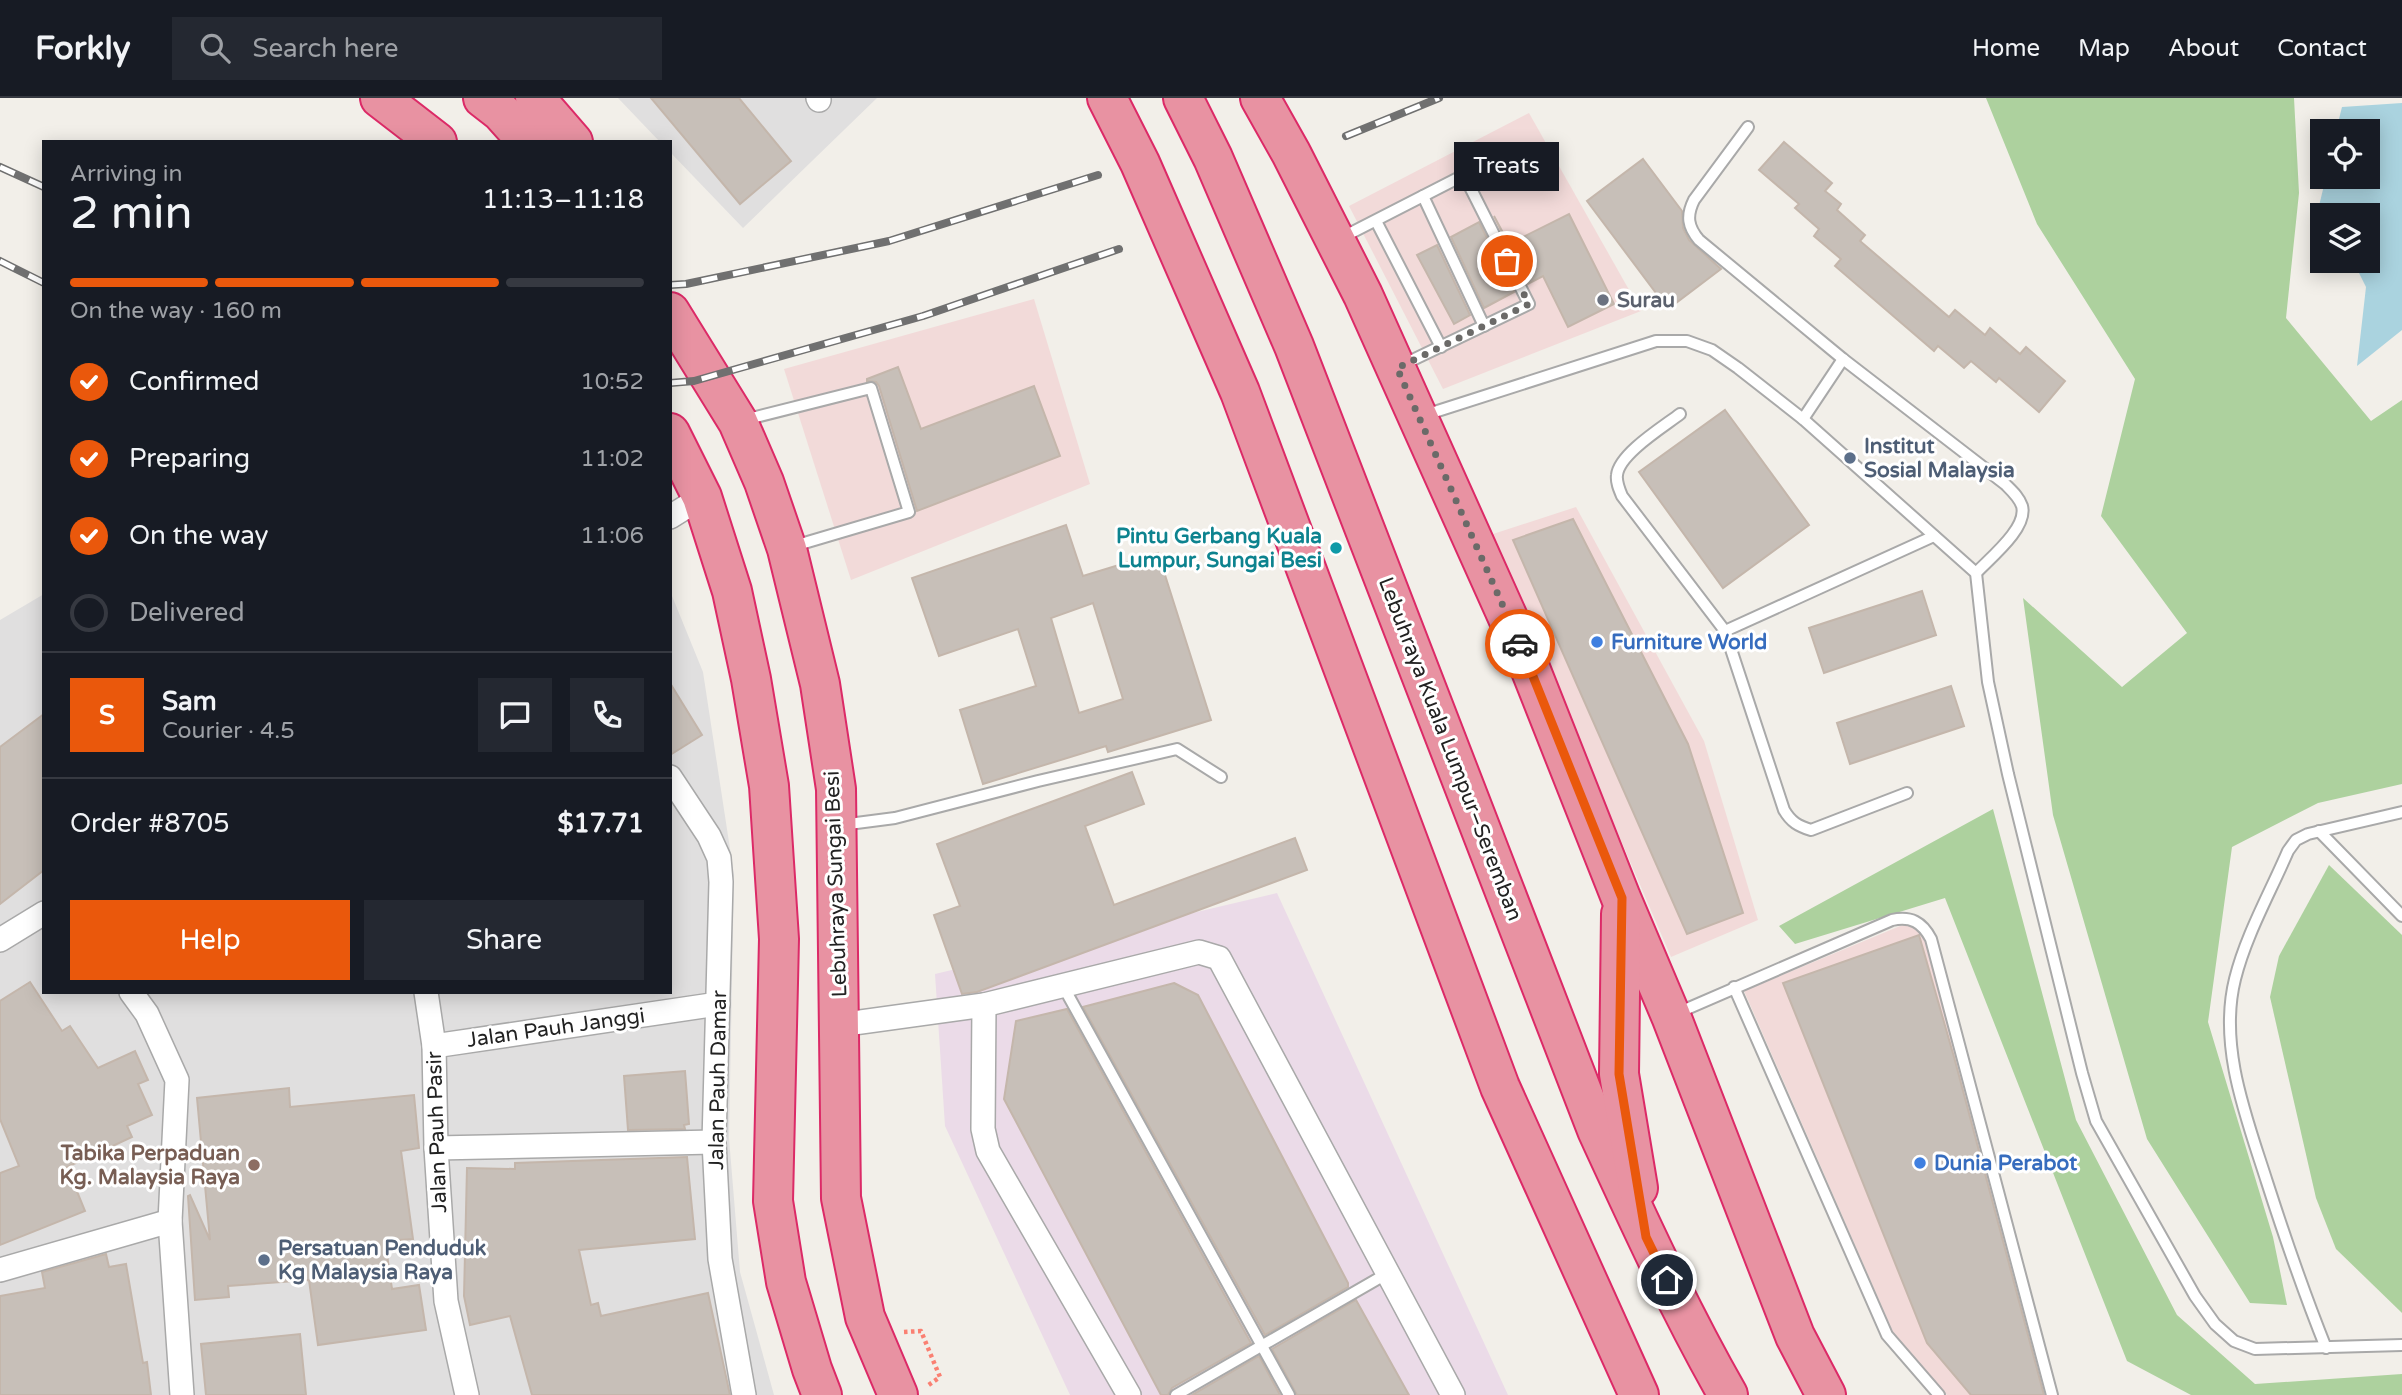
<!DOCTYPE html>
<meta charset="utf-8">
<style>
:root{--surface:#171b24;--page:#242831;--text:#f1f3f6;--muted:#9ea1a6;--line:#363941;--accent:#ea580c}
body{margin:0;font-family:"Varela Round",sans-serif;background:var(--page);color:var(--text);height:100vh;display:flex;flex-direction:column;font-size:26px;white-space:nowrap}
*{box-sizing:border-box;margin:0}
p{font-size:23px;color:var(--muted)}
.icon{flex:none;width:38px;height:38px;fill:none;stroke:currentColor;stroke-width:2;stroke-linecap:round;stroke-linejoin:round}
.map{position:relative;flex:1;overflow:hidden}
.side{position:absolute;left:42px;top:42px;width:630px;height:854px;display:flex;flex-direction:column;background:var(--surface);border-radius:0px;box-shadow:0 4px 18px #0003}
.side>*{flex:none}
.buttons{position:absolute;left:2310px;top:21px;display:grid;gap:14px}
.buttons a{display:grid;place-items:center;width:70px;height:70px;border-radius:0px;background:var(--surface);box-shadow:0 4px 18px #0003;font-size:35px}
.pin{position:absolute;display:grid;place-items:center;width:60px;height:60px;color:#fff;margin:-30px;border:4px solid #fff;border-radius:50%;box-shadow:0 2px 7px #0007}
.courier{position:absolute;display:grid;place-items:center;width:70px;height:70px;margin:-35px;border:5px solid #ea580c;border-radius:50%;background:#fff;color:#222;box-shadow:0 2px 9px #0007}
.bubble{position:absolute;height:49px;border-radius:0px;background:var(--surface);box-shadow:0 4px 18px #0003;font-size:23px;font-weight:600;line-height:49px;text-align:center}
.summary em{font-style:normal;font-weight:600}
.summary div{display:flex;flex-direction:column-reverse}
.summary{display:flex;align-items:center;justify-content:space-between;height:119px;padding:0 28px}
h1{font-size:46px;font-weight:600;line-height:52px}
.bar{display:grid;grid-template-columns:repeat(4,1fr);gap:10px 7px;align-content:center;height:84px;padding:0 28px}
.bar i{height:9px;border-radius:5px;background:var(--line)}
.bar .on{background:var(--accent)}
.bar p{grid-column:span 4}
.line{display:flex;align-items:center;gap:18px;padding:0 28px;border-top:2px solid var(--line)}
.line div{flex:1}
.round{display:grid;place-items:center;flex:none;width:74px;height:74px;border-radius:0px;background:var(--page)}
ol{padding:0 28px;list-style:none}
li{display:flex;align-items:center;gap:21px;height:77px}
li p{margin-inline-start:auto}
li .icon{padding:7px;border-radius:50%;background:var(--accent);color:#fff;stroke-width:4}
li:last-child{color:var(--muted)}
li i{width:38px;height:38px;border:4px solid var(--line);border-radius:50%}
.button{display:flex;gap:14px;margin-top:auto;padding:14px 28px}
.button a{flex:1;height:80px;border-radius:0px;background:var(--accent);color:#fff;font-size:28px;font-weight:600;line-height:80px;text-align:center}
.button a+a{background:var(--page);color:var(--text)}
header{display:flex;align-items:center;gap:42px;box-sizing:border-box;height:98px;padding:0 35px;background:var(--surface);border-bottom:2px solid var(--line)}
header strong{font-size:33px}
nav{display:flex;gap:38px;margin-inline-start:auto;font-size:24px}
.search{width:490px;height:63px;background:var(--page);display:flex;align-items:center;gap:18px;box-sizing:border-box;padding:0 24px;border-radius:0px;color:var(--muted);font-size:26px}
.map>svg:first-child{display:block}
</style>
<header>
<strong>Forkly</strong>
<div class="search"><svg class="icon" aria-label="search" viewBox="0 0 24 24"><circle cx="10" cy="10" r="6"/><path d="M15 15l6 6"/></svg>Search here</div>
<nav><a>Home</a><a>Map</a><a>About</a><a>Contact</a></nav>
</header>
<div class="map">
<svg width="2402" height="1297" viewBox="0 0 2402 1297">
<rect width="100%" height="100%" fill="#f2efe9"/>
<g fill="#e0dfdf">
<path d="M618,0H877L743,130L670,54V44H660Z"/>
<path d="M670,493L703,574L734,777L729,1040L740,1174L774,1297H0V522L44,496V894H670Z"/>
</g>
<g fill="#f2dad9">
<path d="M1529,15L1641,213L1443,291L1349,108Z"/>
<path d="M1034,201L1090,386L851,482L784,271Z"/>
<path d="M1576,409L1704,643L1758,822L1671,859L1490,437Z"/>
<path d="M1905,826L1915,830L1923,837L1927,848L2045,1297H1947L1893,1234L1744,893Z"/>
</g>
<path fill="#ebdbe8" d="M1277,795L1508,1297H1070L945,1028L935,876Z"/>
<g fill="#add19e">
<path d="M1986,0H2294L2299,95L2286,220L2371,323L2402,302V686L2318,705L2232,749L2208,924L2273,1139L2287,1207L2250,1205L2147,1041L2053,717L2023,500L2122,589L2187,535L2101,418L2135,281L2037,126Z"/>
<path d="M1993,711L2076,1022L2177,1217L2255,1286L2402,1276V1297H2191L2127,1263L1945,800L1795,846L1779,828Z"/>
<path d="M2329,767L2402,837V1215L2336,1151L2316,1100L2270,899L2279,858Z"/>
</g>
<path fill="#aad3df" d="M2402,5V232L2357,268L2366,189L2353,163H2368V117H2322V137H2312L2326,79H2368V33H2336L2342,9Z"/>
<g fill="#c7bfb8" stroke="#c4b6ab" stroke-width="2" fill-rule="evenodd">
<path d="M651,0H739L791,63L740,106Z"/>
<path d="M1784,44L1832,85L1825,93L1841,106L1837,112L1865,137L1860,143L1949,219L1955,212L1985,237L1990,230L2020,256L2026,249L2065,283L2039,314L1999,280L1996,284L1971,263L1964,270L1938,248L1934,253L1835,168L1841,161L1814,138L1819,131L1795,110L1799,106L1759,72Z"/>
<path d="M1643,61L1682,113L1683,130L1689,142L1721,171L1668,211L1587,103Z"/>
<path d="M1569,116L1614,206L1568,229L1543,178L1528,186L1494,118L1509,146Z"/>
<path d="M1479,124L1514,194L1484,210L1451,139Z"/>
<path d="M1437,147L1470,217L1454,226L1417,157Z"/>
<path d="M898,269L921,331L1034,288L1060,358L917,413L879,288L876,284L867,283V281Z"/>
<path d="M1725,312L1809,427L1723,490L1639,374Z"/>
<path d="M1573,421L1688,646L1743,815L1687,836L1513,442Z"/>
<path d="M1066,427L1083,478L1158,455L1211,622L1108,654L1106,648L983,686L960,612L1036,588L1018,531L939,558L912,480ZM1093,505L1123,601L1079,615L1051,520Z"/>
<path d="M1922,493L1936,537L1824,575L1809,530Z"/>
<path d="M670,585L702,637L670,657Z"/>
<path d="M1951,588L1964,628L1850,666L1837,625Z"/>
<path d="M44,616V772L0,806V649Z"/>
<path d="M1132,674L1144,706L1085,728L1114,807L1295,740L1307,772L977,894L962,896L934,817L960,808L937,746Z"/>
<path d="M1919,837L1954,959L2044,1297H1971L1927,1245L1783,885Z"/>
<path d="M30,884L62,933L70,928L98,970L135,953L148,982L138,986L152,1017L127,1028L132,1039L67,1069L85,1113L0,1147V1075L19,1068L0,1021V903Z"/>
<path d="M1174,885L1198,897L1348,1185V1189L1265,1237L1083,909Z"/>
<path d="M1067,911L1251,1245L1172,1290L1168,1297H1161L1004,1001L1016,923Z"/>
<path d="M685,973L689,1026L684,1027L685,1031L628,1032L624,978Z"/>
<path d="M289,990L290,1009L414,997L419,1050L401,1053L413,1141L385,1143L392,1191L419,1187L426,1232L318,1247L309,1182L228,1188L229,1199L195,1202L188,1098L190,1097L210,1142L197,1000Z"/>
<path d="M687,1059L695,1141L579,1152L591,1207L598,1205L601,1218L708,1195L730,1297H532L510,1218L470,1227L464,1198L467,1070L515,1071V1065Z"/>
<path d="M106,1156L109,1169L126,1166L143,1265L147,1264L151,1297H0V1198L45,1190L42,1174Z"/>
<path d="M1356,1202L1409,1297H1297L1272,1251Z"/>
<path d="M300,1236L306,1297H206L201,1246Z"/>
<path d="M1259,1258L1280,1297H1192Z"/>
</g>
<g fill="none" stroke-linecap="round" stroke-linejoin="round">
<g stroke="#a9a9a9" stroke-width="14">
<g id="lane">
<path d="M1748,29L1694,102C1686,118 1688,129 1699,142L1843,261L2005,386C2012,393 2019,399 2022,408C2028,430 1990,460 1976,475"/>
<path d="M1423,98L1484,228"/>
<path d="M1376,123L1441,249"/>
<path d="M1341,140L1464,77L1529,206L1400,268"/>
<path d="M1680,316C1663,329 1619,356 1617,377C1616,384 1619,391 1622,398L1725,533L1784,712C1791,724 1798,728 1811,732L1907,695"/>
<path d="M1425,317L1656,243H1687L1712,252L1738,270L1803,321L1976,475L1988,584L2008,676L2082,975L2096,1023L2195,1198L2215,1226L2234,1243L2255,1251L2402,1247"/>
<path d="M1803,321L1843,261"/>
<path d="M744,322L871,290L909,414L794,448"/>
<path d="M1725,533L1934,438"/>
<path d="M841,727L895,720L1038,683L1177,651L1221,679"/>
<path d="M2319,733L2402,818"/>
<path d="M1063,888L1289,1297"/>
<path d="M1734,889L1887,1237L1939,1297"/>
<path d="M1675,916L1892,822C1911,818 1922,824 1931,841L2052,1297"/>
<path d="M2326,1250C2304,1195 2285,1140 2267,1084C2247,1021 2218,949 2235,881C2246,837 2270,795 2288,753L2296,742L2308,736L2402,714"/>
<path d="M1176,1297L1388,1175"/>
</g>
</g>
<g stroke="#a9a9a9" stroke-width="26">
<g id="street">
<path d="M818,0L819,2"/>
<path d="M670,419L702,399"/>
<path d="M670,679L709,738L719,760L721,784L714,1044L720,1161L744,1297"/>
<path d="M0,842L44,815"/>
<path d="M131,894L147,916L177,982L170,1123L182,1297"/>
<path d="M426,894L434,948L436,1050L446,1203L467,1297"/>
<path d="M984,907L983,1031L988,1053L1129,1297"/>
<path d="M839,927L984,907L1199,854L1219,860L1453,1297"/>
<path d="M434,948L718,906"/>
<path d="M436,1050L714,1044"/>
<path d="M0,1172L170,1123"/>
</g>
</g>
<g stroke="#dc2a67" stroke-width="42">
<g id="highway">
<path d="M380,0L437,44"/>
<path d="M483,0L501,14L528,44"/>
<path d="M535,0L573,44"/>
<path d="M1107,0L1140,65L1240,294L1500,989L1639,1297"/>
<path d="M1183,0L1213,60L1294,248L1597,1032C1638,1121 1679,1211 1728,1297"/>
<path d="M1260,0L1291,55L1363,197L1526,560L1621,800L1671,918L1795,1238L1826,1297"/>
<path d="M670,214L738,324L764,384L787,451L820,586L836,691L841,1100L865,1219L898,1297"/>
<path d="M670,335L702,399L732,493L751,581L769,688L779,841L773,1103L786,1184L812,1271L822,1297"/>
<path d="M1621,816L1619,976L1638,1090"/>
</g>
</g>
<path stroke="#fa8072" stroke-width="4.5" stroke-dasharray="3.5 3.5" stroke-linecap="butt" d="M904,1234L921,1233L940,1279L927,1288"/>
<use href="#lane" stroke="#fff" stroke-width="10"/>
<use href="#street" stroke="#fff" stroke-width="23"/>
<use href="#highway" stroke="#e892a2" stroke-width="38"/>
<g stroke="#707070" stroke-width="8">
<g id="rail">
<path d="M1346,38L1439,0"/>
<path d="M0,69L44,89"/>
<path d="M0,163L44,185"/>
<path d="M670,187L686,186L889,143L1098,77"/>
<path d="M670,285L694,283L923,218L1119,151"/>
</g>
</g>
<use href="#rail" stroke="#fff" stroke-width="5" stroke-dasharray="16" stroke-linecap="butt"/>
</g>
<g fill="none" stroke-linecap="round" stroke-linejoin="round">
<path stroke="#6b6a68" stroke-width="7" stroke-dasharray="0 12.6" d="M1507,163L1529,206L1397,270L1520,546"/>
<path stroke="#ea580c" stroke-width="9" d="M1520,546L1622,800L1619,976L1646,1139L1667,1182"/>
</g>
<circle fill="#6b7280" stroke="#fff" stroke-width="2.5" cx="1603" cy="202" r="7"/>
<g fill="#5c6f8a" stroke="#fff" stroke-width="2.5">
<circle cx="1850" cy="360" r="7"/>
<circle cx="264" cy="1162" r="7"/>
</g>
<circle fill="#0f9aa8" stroke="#fff" stroke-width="2.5" cx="1336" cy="450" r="7"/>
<g fill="#3f7fe0" stroke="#fff" stroke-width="2.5">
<circle cx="1597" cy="544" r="7"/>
<circle cx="1920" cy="1065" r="7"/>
</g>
<circle fill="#8d6e63" stroke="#fff" stroke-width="2.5" cx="254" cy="1067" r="7"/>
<g text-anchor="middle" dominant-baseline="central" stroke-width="6" stroke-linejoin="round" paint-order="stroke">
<g font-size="21" font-weight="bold" fill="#5b616d" stroke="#fff" text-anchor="start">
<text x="1617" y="202">Surau</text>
</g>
<g font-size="21" font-weight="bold" fill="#4e5e75" stroke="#fff" text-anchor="start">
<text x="1864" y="348">Institut<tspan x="1864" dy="24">Sosial Malaysia</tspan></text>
<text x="278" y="1150">Persatuan Penduduk<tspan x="278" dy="24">Kg Malaysia Raya</tspan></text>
</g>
<g font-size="21" font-weight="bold" fill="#0d838f" stroke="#fff" text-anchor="end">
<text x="1322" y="438">Pintu Gerbang Kuala<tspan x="1322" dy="24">Lumpur, Sungai Besi</tspan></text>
</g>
<g font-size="21" font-weight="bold" fill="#366cbe" stroke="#fff" text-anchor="start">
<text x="1611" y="544">Furniture World</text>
<text x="1934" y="1065">Dunia Perabot</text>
</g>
<g font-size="21" fill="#222" stroke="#fff">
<text transform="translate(1450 651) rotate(69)">Lebuhraya Kuala Lumpur–Seremban</text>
<text transform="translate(836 786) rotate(-92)">Lebuhraya Sungai Besi</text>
<text transform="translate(556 930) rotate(-8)">Jalan Pauh Janggi</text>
<text transform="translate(718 982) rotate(-89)">Jalan Pauh Damar</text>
<text transform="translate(437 1034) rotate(-92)">Jalan Pauh Pasir</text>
</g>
<g font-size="21" font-weight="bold" fill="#785e54" stroke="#fff" text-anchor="end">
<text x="240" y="1055">Tabika Perpaduan<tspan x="240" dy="24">Kg. Malaysia Raya</tspan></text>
</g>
</g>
</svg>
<div class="buttons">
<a><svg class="icon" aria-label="locate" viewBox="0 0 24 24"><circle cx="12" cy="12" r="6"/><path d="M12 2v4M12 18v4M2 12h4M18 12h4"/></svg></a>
<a><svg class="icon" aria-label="layers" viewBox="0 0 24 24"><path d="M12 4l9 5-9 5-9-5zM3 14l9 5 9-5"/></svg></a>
</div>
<div class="pin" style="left:1507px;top:163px;background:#ea580c"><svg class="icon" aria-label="bag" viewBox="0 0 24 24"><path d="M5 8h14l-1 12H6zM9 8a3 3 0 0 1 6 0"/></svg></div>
<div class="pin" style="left:1667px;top:1182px;background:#1f2937"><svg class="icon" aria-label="home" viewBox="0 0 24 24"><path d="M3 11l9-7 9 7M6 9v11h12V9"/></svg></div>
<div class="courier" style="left:1520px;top:546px"><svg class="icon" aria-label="car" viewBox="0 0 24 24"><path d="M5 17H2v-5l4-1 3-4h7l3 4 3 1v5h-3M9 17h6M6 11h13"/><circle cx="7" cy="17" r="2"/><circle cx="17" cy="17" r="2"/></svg></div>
<div class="bubble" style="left:1454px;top:44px;width:105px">Treats</div>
<section class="side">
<div class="summary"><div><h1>2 min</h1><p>Arriving in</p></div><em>11:13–11:18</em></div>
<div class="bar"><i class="on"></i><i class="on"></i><i class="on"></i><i></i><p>On the way · 160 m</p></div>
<ol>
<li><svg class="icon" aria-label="check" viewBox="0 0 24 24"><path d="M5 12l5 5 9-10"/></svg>Confirmed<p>10:52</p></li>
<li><svg class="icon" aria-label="check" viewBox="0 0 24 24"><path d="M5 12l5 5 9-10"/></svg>Preparing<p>11:02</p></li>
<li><svg class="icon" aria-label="check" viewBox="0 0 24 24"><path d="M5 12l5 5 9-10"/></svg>On the way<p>11:06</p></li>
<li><i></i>Delivered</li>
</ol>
<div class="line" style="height:126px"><b class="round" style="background:var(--accent);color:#fff">S</b><div><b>Sam</b><p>Courier · 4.5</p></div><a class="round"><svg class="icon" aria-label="chat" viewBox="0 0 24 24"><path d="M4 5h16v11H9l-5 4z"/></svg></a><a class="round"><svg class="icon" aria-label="phone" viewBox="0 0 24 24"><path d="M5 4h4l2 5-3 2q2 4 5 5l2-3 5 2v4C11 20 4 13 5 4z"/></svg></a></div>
<div class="line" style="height:91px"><div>Order #8705</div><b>$17.71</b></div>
<div class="button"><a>Help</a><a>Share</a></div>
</section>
</div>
